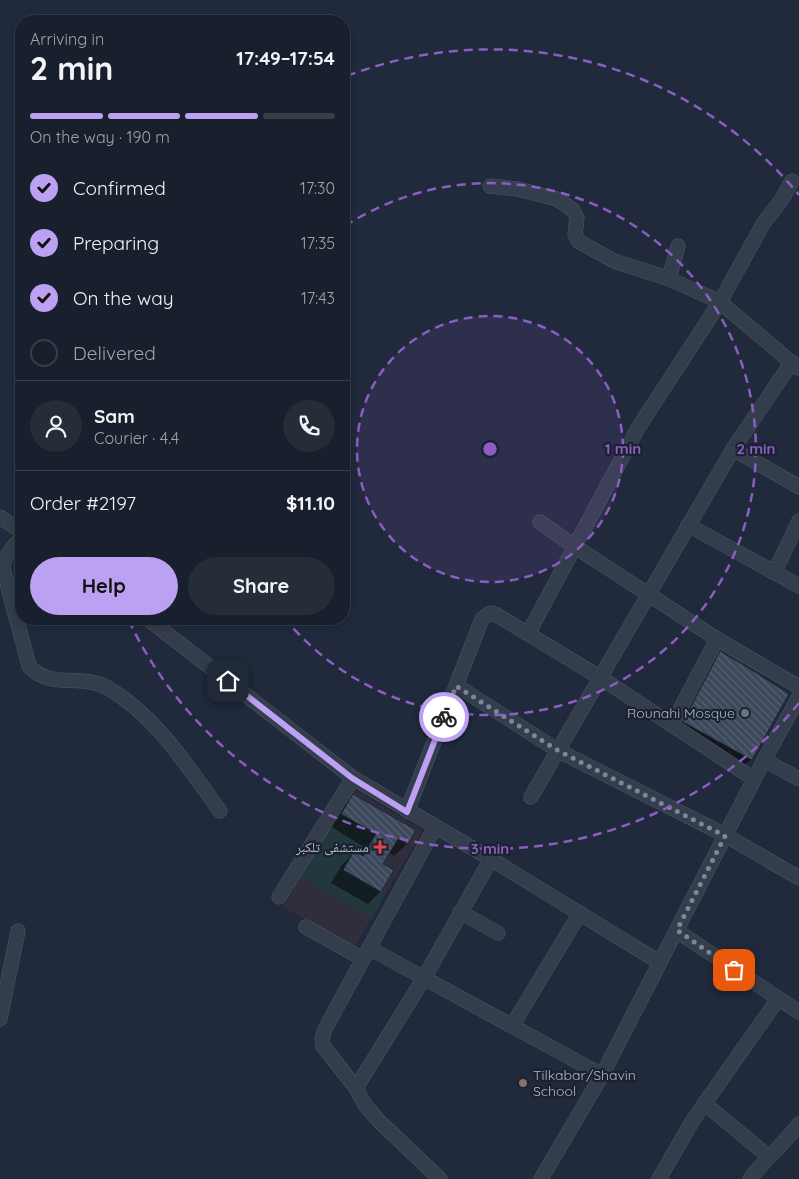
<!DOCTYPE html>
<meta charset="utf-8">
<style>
:root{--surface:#18202d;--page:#252d39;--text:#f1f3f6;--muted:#9fa3aa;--line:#363e49;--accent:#bca0f2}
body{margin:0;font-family:Quicksand,"Noto Naskh Arabic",sans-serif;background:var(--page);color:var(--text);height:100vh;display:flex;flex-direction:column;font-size:19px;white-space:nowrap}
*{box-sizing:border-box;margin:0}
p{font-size:16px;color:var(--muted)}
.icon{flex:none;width:28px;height:28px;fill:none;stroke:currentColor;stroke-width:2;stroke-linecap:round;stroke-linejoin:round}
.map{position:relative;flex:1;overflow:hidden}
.details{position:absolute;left:15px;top:15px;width:335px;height:610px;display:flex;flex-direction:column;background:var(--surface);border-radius:20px;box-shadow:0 2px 8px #0003,0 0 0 1px var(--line)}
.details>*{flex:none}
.pin{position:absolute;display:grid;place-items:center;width:42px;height:42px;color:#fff;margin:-21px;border-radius:10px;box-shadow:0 2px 8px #0006}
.courier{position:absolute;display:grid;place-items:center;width:50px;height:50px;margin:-25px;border:4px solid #bca0f2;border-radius:50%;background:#fff;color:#222;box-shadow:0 1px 6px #0007}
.headline em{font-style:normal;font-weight:700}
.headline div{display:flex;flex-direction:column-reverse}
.headline{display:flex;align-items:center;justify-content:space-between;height:85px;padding:0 15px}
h1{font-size:32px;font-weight:700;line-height:38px}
.bar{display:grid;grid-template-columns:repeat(4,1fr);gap:8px 5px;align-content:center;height:60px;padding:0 15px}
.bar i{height:6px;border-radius:4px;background:var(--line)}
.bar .selected{background:var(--accent)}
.bar p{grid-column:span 4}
.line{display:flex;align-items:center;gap:12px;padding:0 15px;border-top:1px solid var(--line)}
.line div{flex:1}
.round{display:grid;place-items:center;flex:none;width:52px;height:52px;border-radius:26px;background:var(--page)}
ol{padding:0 15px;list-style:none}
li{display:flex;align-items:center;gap:15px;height:55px}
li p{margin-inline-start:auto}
li .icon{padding:5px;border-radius:50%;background:var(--accent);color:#111;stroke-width:4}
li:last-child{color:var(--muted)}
li i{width:28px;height:28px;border:2px solid var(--line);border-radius:50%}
.cta{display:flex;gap:10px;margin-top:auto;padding:10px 15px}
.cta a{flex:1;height:58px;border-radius:30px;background:var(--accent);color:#111;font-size:20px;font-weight:700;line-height:58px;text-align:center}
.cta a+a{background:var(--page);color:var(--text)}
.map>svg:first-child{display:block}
</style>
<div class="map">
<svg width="799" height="1179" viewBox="0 0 799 1179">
<defs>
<pattern id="building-back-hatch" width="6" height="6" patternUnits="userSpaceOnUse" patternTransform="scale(1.25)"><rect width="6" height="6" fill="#3c485b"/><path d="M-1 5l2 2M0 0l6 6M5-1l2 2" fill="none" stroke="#566071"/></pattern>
</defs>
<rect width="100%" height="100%" fill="#202a3c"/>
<path fill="#302d3d" d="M351,788L423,830L354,948L283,907Z"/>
<path fill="#22383d" d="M338,812L376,834L363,856L354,851L343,870L385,895L372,919L300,877Z"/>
<g fill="#0007">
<path d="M721,653L751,759L742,767L676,730L712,661Z"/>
<path d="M354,795L414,831L407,844L394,856L388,852L381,864L392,871L380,892L368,904L331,883L342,865L354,853L359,856L364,847L330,826L341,808Z"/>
</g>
<g fill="url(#building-back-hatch)" stroke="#1c2432">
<path d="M720,651L755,672L789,694L752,760L683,722Z"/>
<path d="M353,794L416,830L408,844L398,839L383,864L394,870L381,892L343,870L354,851L363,856L376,834L341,814Z"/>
</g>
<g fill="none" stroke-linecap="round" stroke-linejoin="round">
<g stroke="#4f5767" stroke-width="15">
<g id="street">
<path d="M490,186L518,189L557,199L573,210L577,218L575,235L578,241L614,261L667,278L720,302L798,368"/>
<path d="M669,279L678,246"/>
<path d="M733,449L799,487"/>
<path d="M0,517L21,531"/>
<path d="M540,522L574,546L717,639L799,687"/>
<path d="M688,525L799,586"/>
<path d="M21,538C13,548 4,555 3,568L29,666C50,690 83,673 108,688C156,716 187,766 220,811"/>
<path d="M774,573L799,521"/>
<path d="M148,619L353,778L491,859L659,962"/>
<path d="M528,634L638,428L720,302L763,224L782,199L792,181"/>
<path d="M457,686L557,750L725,835L799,878"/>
<path d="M672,725L717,639"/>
<path d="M764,760L799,779"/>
<path d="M531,797L733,449L792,362"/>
<path d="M407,811L482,619L490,613L495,614L601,678L754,779"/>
<path d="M435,827L325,1029L322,1039L323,1046L356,1088L365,1105L379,1121L440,1179"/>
<path d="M279,897L353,778"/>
<path d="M460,912L498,933"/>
<path d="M306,927L363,959"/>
<path d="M677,931L799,1012"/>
<path d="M369,948L602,1075"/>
<path d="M0,1019L18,931"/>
<path d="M512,1026L580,913"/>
<path d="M356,1088L424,978L491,859"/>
<path d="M704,1103L769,1157"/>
<path d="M541,1179L602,1075L764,760L799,697"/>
<path d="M659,1179L693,1120L778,999"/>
<path d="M750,1179C765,1159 784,1144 799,1124"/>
</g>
</g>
<use href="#street" stroke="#343d4c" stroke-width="14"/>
</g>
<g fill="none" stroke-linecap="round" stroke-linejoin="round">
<path stroke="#7d8697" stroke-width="5" stroke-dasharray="0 9" d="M444,717L456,686L557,750L725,836L677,930L734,970"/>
<path stroke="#bca0f2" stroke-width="6" d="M228,681L352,778L407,812L444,717"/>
</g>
<circle cx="490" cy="449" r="133" fill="#8d5dc2" fill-opacity=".12"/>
<g fill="none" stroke="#8d5dc2" stroke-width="2.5" stroke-dasharray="9 6">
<circle cx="490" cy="449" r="133"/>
<path d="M345 226A266 266 0 1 1 286 620"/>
<path d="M799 703A400 400 0 0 1 129 621M347 76A400 400 0 0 1 799 195"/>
</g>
<circle fill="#6b7280" stroke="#1a2230" stroke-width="2" cx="745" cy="713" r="5"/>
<path fill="#e0444e" stroke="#1a2230" stroke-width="2" d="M377.5 839.5h5v5h5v5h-5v5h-5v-5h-5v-5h5z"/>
<circle fill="#8d6e63" stroke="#1a2230" stroke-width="2" cx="523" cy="1083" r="5"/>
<g text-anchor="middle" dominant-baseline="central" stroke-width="4.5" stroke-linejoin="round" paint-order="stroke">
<g font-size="14" fill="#afb7c8" stroke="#1a2230" text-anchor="end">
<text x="735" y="713">Rounahi Mosque</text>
<text x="369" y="847">مستشفى تلكبر</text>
<text x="533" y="1075" text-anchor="start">Tilkabar/Shavin<tspan x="533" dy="16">School</tspan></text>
</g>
</g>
<circle cx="490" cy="449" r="8" fill="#8d5dc2" stroke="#1a2230" stroke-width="2.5"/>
<g font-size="15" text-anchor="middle" font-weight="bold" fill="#8d5dc2" stroke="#1a2230" stroke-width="4.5" stroke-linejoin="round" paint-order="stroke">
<text x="623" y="454">1 min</text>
<text x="756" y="454">2 min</text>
<text x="490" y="854">3 min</text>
</g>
</svg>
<div class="pin" style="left:734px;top:970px;background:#ea580c"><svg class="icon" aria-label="bag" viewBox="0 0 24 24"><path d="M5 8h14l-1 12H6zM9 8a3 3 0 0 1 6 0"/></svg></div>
<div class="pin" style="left:228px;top:681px;background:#1f2937"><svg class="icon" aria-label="home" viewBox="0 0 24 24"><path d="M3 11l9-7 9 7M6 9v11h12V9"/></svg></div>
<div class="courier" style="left:444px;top:717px"><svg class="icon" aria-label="bike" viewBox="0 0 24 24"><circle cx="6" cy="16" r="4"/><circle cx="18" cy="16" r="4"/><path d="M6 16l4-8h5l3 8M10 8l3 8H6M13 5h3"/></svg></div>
<section class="details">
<div class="headline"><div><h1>2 min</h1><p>Arriving in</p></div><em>17:49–17:54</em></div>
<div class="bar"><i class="selected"></i><i class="selected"></i><i class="selected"></i><i></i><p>On the way · 190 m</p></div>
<ol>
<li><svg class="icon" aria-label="check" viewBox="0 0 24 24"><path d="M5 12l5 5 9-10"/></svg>Confirmed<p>17:30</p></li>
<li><svg class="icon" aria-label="check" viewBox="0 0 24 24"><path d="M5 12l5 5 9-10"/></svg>Preparing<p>17:35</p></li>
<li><svg class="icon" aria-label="check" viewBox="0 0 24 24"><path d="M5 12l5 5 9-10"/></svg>On the way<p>17:43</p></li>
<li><i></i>Delivered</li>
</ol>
<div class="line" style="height:90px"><a class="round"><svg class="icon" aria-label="person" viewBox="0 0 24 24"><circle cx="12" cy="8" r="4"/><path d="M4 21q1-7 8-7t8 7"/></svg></a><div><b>Sam</b><p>Courier · 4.4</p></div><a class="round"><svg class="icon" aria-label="phone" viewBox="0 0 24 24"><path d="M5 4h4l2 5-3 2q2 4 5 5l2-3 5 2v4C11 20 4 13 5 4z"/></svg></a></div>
<div class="line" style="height:65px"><div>Order #2197</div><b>$11.10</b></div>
<div class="cta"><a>Help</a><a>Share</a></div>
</section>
</div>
